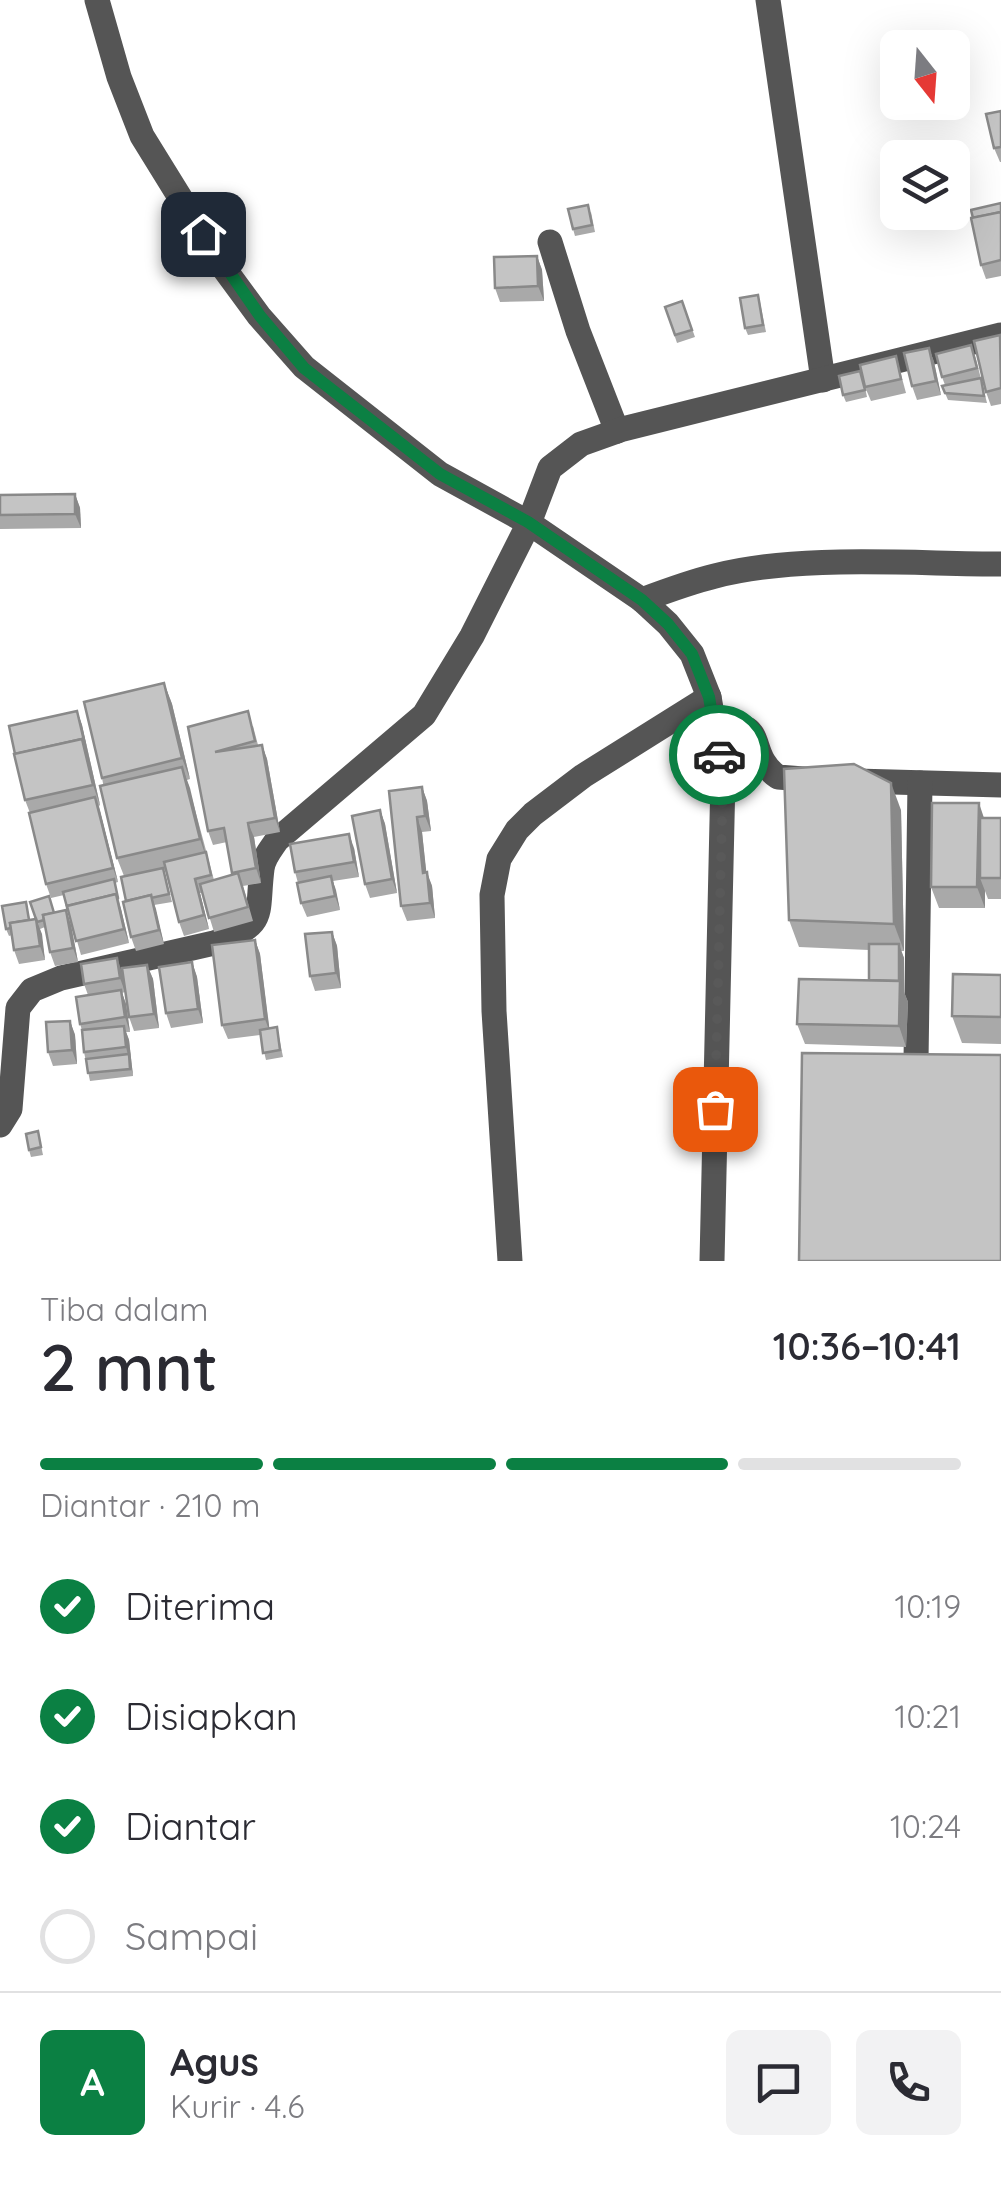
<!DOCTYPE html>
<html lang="id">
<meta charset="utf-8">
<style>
:root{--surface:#fff;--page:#f2f2f3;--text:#2b2b33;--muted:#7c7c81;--line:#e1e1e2;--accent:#0b8043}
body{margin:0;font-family:Quicksand,sans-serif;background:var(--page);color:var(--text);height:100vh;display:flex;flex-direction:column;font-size:38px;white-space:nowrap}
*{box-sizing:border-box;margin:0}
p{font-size:32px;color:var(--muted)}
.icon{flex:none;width:55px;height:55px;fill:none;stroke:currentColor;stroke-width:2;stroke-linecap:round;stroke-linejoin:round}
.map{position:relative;height:1261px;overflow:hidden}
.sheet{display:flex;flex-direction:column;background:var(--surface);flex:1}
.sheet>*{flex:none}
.needle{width:65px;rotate:163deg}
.fabs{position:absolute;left:880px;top:30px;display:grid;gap:20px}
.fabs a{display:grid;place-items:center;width:90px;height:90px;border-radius:15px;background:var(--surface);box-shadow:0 10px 40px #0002;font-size:50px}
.pin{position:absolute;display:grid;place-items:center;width:85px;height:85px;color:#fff;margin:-42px;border-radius:20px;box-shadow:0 5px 15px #0006}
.courier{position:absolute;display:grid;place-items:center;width:100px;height:100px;margin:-50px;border:8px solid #0b8043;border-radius:50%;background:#fff;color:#222;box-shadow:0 2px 12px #0007}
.headline em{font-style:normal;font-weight:600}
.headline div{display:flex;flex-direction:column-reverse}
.headline{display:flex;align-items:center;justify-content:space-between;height:170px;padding:0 40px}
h1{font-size:65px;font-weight:600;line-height:75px}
.bar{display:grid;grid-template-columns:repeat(4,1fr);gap:15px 10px;align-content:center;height:120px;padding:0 40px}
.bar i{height:12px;border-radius:8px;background:var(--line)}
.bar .active{background:var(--accent)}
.bar p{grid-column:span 4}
.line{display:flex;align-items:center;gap:25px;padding:0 40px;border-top:2px solid var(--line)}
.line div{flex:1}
.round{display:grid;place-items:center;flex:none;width:105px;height:105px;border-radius:15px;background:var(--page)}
ol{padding:0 40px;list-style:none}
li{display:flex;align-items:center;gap:30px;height:110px}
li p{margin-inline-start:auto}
li .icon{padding:10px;border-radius:50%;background:var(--accent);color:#fff;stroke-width:4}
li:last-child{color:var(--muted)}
li i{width:55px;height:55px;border:5px solid var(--line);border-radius:50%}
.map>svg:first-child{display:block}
</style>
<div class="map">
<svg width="1001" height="1261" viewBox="0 0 1001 1261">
<rect width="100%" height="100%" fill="#fff"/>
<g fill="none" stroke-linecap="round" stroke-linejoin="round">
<g stroke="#555" stroke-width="25">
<path d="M97,0L119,77L142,136L223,267L259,316L304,367L440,474L529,523L642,600L668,624L692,654L709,697L723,777L712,1261"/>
<path d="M768,0L823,380"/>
<path d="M550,242L578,331L617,431"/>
<path d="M642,600C666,591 690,582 715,576C800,554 912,564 1001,564"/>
<path d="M714,726C772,718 743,753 778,777L816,780"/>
<path d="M856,781L1001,785"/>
<path d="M916,1061L920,783"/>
<path d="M0,1125L10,1109L18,1008L32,990L61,978L214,943C268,924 256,917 262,869C263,858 271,849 277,840L424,715L472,636L529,523L550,468L581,444L623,429L1001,335"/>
<path d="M510,1261L494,1011L492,895L499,859L517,830L533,814L583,776L709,697"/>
</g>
</g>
<g fill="#a9a9a9">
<path d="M1001,111V162H1000L994,148Z"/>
<path d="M1001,203V276L986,279L981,265Z"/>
<path d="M591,212L595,232L575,236L573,229Z"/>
<path d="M537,256L542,270L544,301L500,302L495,288Z"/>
<path d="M682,301L695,337L677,343L665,307Z"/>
<path d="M760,302L766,332L748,335L745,328Z"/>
<path d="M1001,337V404L991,406L986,392Z"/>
<path d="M971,345L976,359L987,403L948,400L942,386L945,385L942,377Z"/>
<path d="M929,348L934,362L941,395L917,400L912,386Z"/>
<path d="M896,356L906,393L871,401L865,387Z"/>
<path d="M863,378L867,397L846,402L843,395Z"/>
<path d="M75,494L80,508L81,528L0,529V495Z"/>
<path d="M164,683L172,704L190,779L187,780L214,880L233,875L227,842L213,845L208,831L188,727L253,726L258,745H262L267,759L280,832L254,837L261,883L243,886L253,921L214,932L202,893H200L209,929L184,936L179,922L166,869L164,870L172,902L154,905L164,944L136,951L131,937L124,876L117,858L102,778Z"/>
<path d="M77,711L82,725L100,805L99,806L118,882L115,883L129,943L81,955L64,895L51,898L46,884L30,813L25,800Z"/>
<path d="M422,787L427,801L431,831L422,832L426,872L432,886L435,918L407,921L401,906Z"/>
<path d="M380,810L385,824L397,893L370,898L365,884Z"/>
<path d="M901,810L904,951H901L904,958V992L908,1002L906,1047L805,1044L797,1024L869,980V950L799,947L789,920Z"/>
<path d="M984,818H1001V899H988L985,891V908H939L931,887Z"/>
<path d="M354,848L359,877L333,881L340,910L307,917L301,903L298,883L295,872Z"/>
<path d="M26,902L30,920L66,910L71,925L78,962L55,966L50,952L45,927L40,929L45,960L19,964L14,950L12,935L9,936L6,929Z"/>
<path d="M332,932L337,946L341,988L315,991L310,976Z"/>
<path d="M255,940L260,954L269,1028L277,1027L283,1057L266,1060L260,1035L228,1039L222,1025Z"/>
<path d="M192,962L197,977L203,1023L171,1028L166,1013Z"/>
<path d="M147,965L153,979L159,1028L134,1031L129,1017Z"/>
<path d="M122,972L125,992L122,993L126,1004L130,1032H126L129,1040L133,1076L90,1081L84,1052L82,1030L80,1024L88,995L84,984Z"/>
<path d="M1001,975V1044L962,1043L952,1016Z"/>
<path d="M70,1021L75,1035L77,1064L53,1066L48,1052Z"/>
<path d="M38,1131L43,1155L31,1157L29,1150Z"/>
</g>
<g fill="#898989">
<path d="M537,256L542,270L544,301L538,286Z"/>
<path d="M929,348L934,362L941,395L936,381Z"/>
<path d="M75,494L80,508L81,528L75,514Z"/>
<path d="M164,683L172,704L190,779L182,758Z"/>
<path d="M77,711L82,725L100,805L93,785Z"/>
<path d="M262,745L267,759L280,832L275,818Z"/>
<path d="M182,767L190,788L207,860L200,839Z"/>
<path d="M891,783L901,810L904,951L894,924Z"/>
<path d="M422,787L427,801L431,831L425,816Z"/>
<path d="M95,797L100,811L118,882L113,868Z"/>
<path d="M979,803L986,824L980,878L985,891V908L977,887Z"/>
<path d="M380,810L385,824L397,893L392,879Z"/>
<path d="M417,817L422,832L428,887L423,873Z"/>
<path d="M248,823L254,837L261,883L256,868Z"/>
<path d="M349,834L354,848L359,877L354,862Z"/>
<path d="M427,872L432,886L435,918L430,903Z"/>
<path d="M331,876L336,890L340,910L335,896Z"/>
<path d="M195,879L200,893L209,929L204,915Z"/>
<path d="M116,894L121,909L129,943L124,929Z"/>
<path d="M151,895L156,909L164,944L159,930Z"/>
<path d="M66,910L71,925L78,962L73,948Z"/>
<path d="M36,919L42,934L45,960L40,946Z"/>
<path d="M332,932L337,946L341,988L336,973Z"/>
<path d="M255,940L260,954L270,1033L265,1019Z"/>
<path d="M899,944L904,958V992L908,1002L906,1047L899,1026Z"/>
<path d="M117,958L122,972L125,992L120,978Z"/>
<path d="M192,962L197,977L203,1023L198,1009Z"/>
<path d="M147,965L153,979L159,1028L154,1014Z"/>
<path d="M121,990L126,1004L130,1032L125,1017Z"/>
<path d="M70,1021L75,1035L77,1064L72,1050Z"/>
<path d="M124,1026L129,1040L133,1076L126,1047Z"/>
</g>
<g fill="#c4c4c4" stroke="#898989" stroke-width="2.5">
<path d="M1001,111V147L994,148L986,114Z"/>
<path d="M1001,203V212L973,218L971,210Z"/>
<path d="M588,205L592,225L573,229L568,209Z"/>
<path d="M1001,212V260L981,265L971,218Z"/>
<path d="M537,256L538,286L495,288L494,257Z"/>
<path d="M758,295L763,325L745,328L740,298Z"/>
<path d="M682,301L692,330L675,335L665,307Z"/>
<path d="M1000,335L1001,388L986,392L974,341Z"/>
<path d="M971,345L977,368L942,377L936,354Z"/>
<path d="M929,348L936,381L912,386L904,353Z"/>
<path d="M896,356L901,379L865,387L860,365Z"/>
<path d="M860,371L865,390L843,395L839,376Z"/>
<path d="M981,378L984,396L945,393L942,386Z"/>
<path d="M75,494V514L0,515V495Z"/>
<path d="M164,683L182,758L102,778L84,702Z"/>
<path d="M77,711L85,745L82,739L15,754L9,726Z"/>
<path d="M248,711L255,741L215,752L262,745L275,818L248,823L256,868L232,873L224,828L208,831L188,727Z"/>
<path d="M82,739L93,785L25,800L14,754Z"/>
<path d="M854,764L891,783L894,924L789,920L784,769Z"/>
<path d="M182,767L200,839L117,858L100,786Z"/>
<path d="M422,787L425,816L417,817L423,873L427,872L430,903L401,906L389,791Z"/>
<path d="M95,797L113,868L46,884L29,813Z"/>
<path d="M932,803H979L977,887H931Z"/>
<path d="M380,810L392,879L365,884L352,816Z"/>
<rect x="980" y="818" width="21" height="60"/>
<path d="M349,834L354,862L295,872L290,844Z"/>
<path d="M206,852L211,875L195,879L204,915L179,922L164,862Z"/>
<path d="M163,868L169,894L151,898V895L126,901L121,877Z"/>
<path d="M238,873L248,907L209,918L200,884Z"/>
<path d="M331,876L335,896L301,903L297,883Z"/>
<path d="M114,879L118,898L117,899L116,894L67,906L68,911L63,892Z"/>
<path d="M116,894L124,929L76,941L67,906Z"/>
<path d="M151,895L159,930L131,937L123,902Z"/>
<path d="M49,896L54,913L43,915L44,920L37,922L30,902Z"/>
<path d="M26,902L29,920L10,923L11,928L6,929L2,906Z"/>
<path d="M66,910L73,948L50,952L43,915Z"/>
<path d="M36,919L40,946L14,950L10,923Z"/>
<path d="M332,932L336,973L310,976L305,934Z"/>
<path d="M255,940L265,1019L222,1025L212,945Z"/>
<path d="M869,944H899V981L869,980Z"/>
<path d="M117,958L120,978L84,984L81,964Z"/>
<path d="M192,962L198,1009L166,1013L159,967Z"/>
<path d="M147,965L154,1014L129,1017L122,968Z"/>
<path d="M953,974L1001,975V1017L952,1016Z"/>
<path d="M799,979L900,981L899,1026L797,1024Z"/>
<path d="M121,990L125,1017L80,1024L76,997Z"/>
<path d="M70,1021L72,1050L48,1052L46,1022Z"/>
<path d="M124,1026L126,1047L84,1052L82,1030Z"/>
<path d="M277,1027L280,1050L263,1053L260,1030Z"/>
<path d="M802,1053L1001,1055V1261H799Z"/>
<path d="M129,1054L130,1069L88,1073L86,1059Z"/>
<path d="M38,1131L41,1147L29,1150L26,1134Z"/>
</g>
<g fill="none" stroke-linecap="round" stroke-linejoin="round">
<path stroke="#595959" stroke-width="10" stroke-dasharray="0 18" d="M715,1109L723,777L719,755"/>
<path stroke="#0b8043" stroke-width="12" d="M203,234L260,316L304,368L440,474L528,522L642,600L668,624L692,654L709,697L719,755"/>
</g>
</svg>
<div class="fabs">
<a><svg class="needle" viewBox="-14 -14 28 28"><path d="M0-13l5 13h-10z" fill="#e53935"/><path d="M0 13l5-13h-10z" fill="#7c7c81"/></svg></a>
<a><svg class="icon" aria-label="layers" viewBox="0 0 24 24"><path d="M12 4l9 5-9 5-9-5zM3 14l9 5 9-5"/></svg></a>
</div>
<div class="pin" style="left:715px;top:1109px;background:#ea580c"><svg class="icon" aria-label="bag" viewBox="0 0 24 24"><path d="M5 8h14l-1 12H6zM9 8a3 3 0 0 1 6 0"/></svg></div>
<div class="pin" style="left:203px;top:234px;background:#1f2937"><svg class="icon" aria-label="home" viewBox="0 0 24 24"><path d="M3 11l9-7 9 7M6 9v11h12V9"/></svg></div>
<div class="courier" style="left:719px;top:755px"><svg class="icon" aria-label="car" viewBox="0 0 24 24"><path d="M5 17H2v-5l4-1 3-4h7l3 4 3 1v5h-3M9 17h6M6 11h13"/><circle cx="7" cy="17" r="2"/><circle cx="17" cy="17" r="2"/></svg></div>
</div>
<section class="sheet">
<div class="headline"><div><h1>2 mnt</h1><p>Tiba dalam</p></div><em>10:36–10:41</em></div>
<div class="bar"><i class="active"></i><i class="active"></i><i class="active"></i><i></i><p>Diantar · 210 m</p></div>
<ol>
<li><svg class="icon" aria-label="check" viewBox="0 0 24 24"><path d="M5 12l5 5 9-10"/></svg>Diterima<p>10:19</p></li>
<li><svg class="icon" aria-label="check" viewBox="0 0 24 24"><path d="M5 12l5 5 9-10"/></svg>Disiapkan<p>10:21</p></li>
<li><svg class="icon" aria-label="check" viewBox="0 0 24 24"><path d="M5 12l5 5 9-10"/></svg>Diantar<p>10:24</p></li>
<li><i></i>Sampai</li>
</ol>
<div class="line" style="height:180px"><b class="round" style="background:var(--accent);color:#fff">A</b><div><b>Agus</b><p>Kurir · 4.6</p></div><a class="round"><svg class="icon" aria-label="chat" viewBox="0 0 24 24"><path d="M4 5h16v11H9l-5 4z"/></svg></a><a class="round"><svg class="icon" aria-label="phone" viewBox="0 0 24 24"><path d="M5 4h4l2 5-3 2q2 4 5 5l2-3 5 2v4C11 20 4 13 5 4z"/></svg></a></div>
</section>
